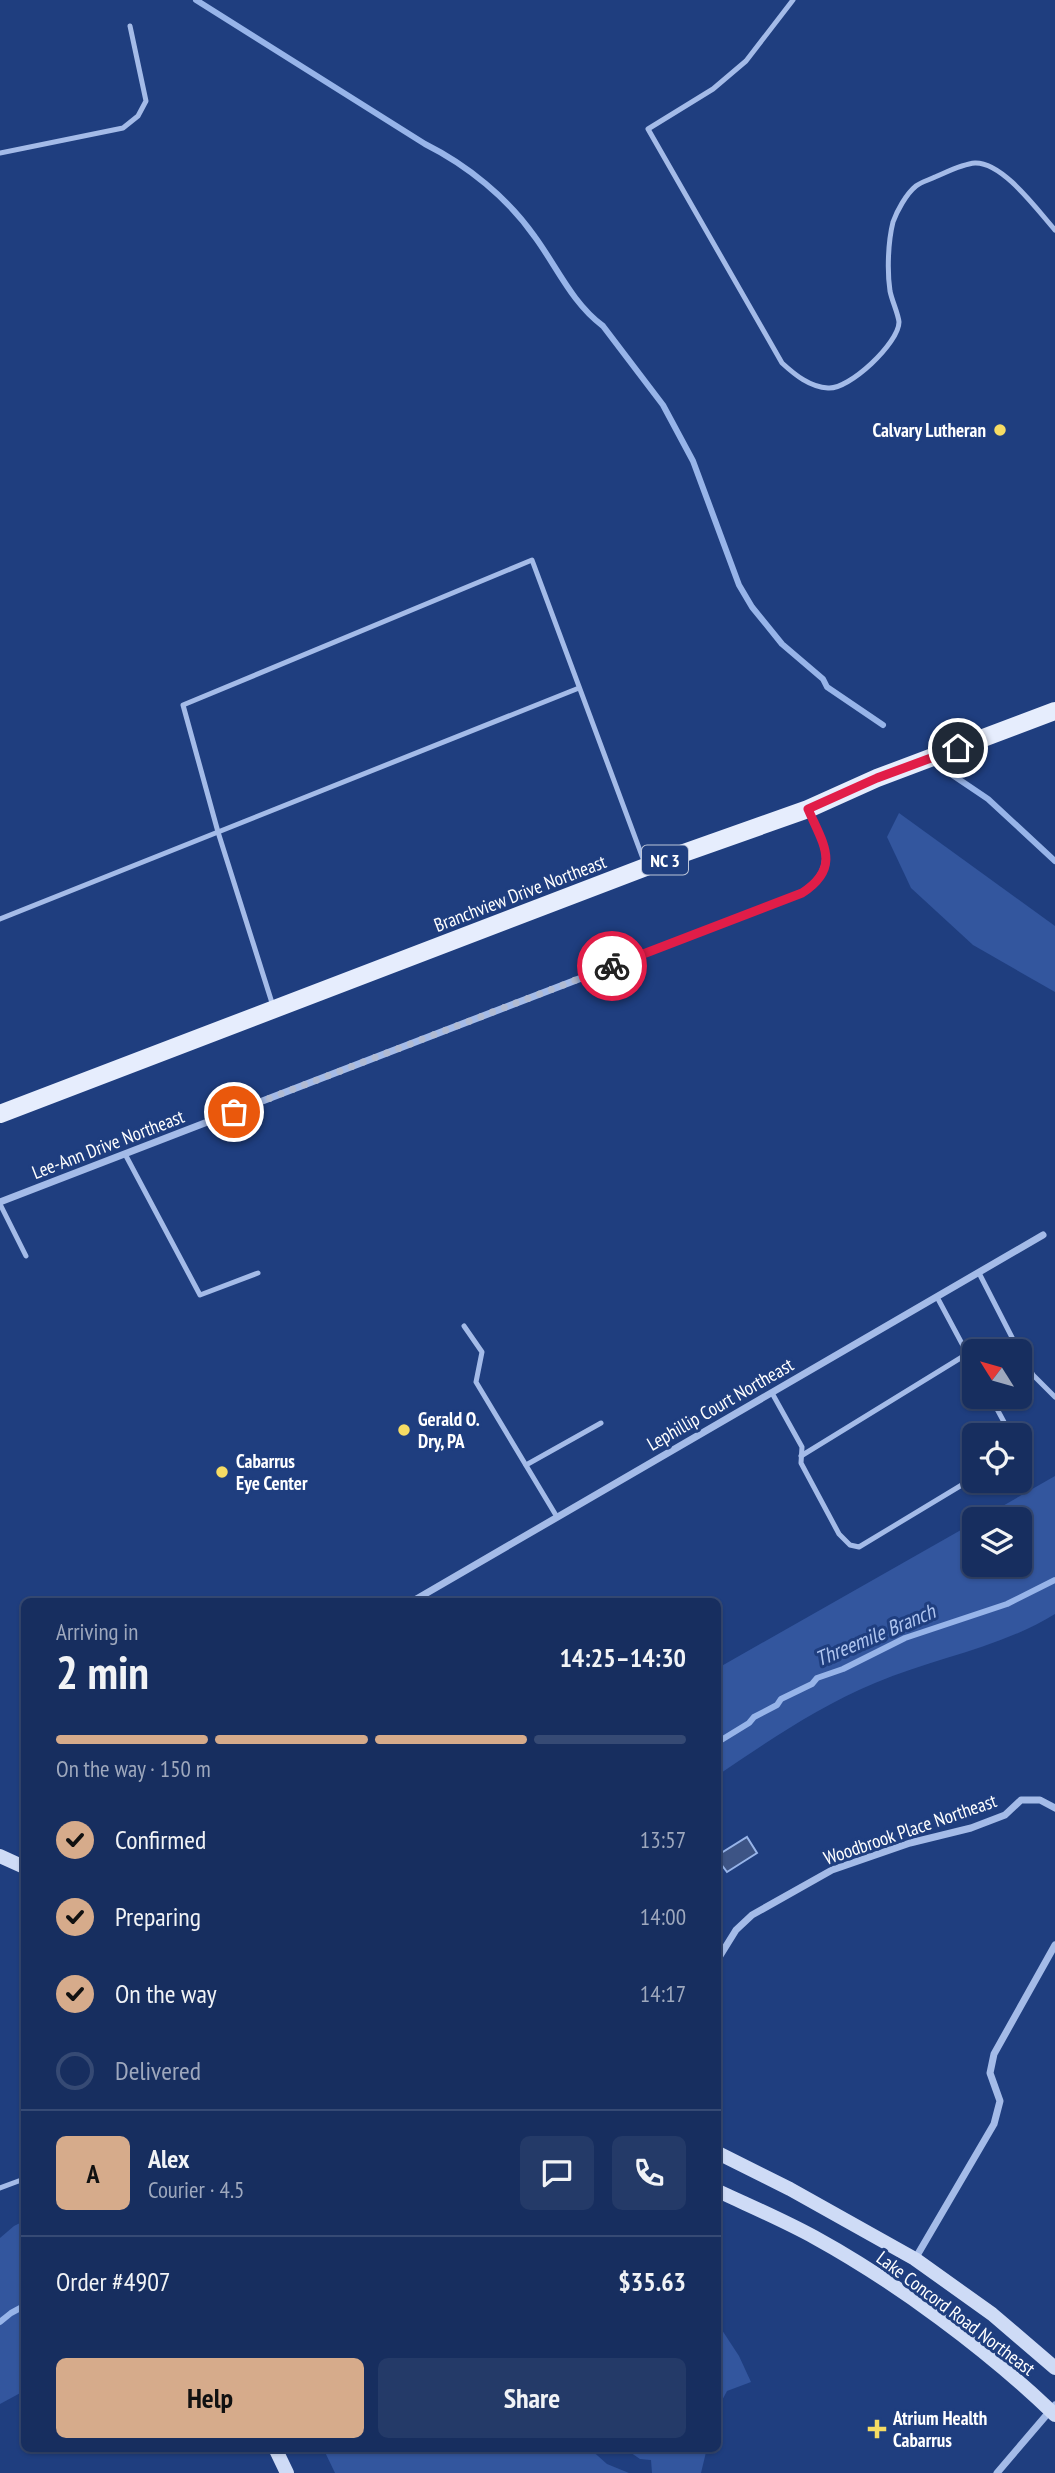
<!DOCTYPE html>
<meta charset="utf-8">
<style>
:root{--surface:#172e5f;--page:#243a68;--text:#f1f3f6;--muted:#9ea8bd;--line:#364a74;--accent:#d6ab8b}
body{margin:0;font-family:"PT Sans Narrow",sans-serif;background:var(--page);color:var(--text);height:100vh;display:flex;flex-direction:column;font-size:26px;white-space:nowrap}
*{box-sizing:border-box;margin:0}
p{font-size:23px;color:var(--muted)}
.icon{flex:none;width:38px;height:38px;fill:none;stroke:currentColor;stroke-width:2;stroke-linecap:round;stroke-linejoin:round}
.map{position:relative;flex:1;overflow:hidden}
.panel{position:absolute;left:21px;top:1598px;width:700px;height:854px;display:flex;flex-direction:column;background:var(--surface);border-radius:10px;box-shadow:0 2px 5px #0004,0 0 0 2px var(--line)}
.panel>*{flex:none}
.needle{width:46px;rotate:307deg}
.tools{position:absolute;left:962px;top:1339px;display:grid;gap:14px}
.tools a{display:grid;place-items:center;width:70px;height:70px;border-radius:10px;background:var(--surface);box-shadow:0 2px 5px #0004,0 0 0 2px var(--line);font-size:35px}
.pin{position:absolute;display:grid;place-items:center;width:60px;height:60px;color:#fff;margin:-30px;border:4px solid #fff;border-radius:50%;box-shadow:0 2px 7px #0007}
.courier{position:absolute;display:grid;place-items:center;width:70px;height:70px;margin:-35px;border:5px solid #e11d48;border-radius:50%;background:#fff;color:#222;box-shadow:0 2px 9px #0007}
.head em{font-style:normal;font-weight:800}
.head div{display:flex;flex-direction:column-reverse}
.head{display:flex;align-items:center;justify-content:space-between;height:119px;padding:0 35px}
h1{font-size:46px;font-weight:800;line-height:52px}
.bar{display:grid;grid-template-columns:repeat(4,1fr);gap:10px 7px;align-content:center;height:84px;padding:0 35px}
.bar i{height:9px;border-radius:5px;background:var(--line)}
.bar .active{background:var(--accent)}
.bar p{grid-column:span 4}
.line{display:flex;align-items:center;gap:18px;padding:0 35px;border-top:2px solid var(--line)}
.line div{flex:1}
.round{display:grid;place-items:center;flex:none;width:74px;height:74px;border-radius:10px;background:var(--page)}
ol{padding:0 35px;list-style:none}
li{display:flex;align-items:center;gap:21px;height:77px}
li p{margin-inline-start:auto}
li .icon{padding:7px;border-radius:50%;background:var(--accent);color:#111;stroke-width:4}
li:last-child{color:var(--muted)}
li i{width:38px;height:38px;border:4px solid var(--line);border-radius:50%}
.button{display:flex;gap:14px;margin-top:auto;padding:14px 35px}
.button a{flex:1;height:80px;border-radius:10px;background:var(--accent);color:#111;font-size:28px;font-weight:800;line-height:80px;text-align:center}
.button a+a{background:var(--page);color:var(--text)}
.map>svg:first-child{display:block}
</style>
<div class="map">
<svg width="1055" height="2473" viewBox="0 0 1055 2473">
<rect width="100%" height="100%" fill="#1f3e7f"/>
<g fill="#33569e">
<path d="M899,813L1055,926V992L973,945L911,888L887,837Z"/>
<path d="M1055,1476V1614C1000,1648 934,1658 875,1683C818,1707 768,1741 718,1775V1668L975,1522V1564H1020V1519H980Z"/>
<path d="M24,2221V2391L0,2404V2238L14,2226Z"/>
<path d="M718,2324L739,2356L751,2382L727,2391L718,2408Z"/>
<path d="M323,2448H589L607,2464L629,2473H335Z"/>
<path d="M624,2448H707L701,2473H652L651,2460L640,2459Z"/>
</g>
<path fill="#3d5485" stroke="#97b4e9" stroke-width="2" d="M747,1837L757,1853L727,1872L718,1860V1855Z"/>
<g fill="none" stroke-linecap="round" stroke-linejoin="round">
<g stroke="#97b4e9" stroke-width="6">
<path d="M196,0L425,144C467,165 508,198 535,237C557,267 572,303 603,326L663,405L693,461L739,585L752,607L782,644L823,679L827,687L883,725"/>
<path d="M948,772L988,799L1055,861"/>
<path d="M718,1742L749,1723L754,1717L777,1705L781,1699L812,1684L817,1678L843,1669L905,1638L1007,1604L1055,1580"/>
<path d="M0,2322L11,2313L24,2306"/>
</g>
<g stroke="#a4bbe8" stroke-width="5">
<path d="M793,0L746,61L713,89L648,129L782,363C795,375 810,387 828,388C849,390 899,343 899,322C898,313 892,301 890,291C887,271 888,242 893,222C897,211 906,194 916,186C921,182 929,180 935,177C947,172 962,164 975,163C1003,162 1038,211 1055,230"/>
<path d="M0,153L123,128L138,116L146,101L130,26"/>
<path d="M0,919L579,688"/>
<path d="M273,1006L218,832L183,705L532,560L645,864"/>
<path d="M125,1154L200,1295L258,1273"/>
<path d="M0,1204L26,1256"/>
<path d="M979,1273L1019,1351"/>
<path d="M937,1297L975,1368"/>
<path d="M464,1326L482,1352L476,1382L557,1517"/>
<path d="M1020,1353L1033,1375L1055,1397"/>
<path d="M772,1393L802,1447L801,1463L839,1534L850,1545L859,1547L975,1477"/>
<path d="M990,1396L1011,1435"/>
<path d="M801,1456L967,1354"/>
<path d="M526,1465L601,1423"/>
<path d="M0,2188L24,2179"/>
</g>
<g stroke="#a4bbe8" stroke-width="7">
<path d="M0,1202L802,893C841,867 823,844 808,809"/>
<path d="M413,1601L1043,1235"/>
<path d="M718,1959L736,1930L752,1915L832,1870L910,1843L971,1828L1005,1815L1021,1800H1040L1055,1808"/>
<path d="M915,2259L994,2124L1000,2101L990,2073L994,2054L1055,1945"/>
<path d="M997,2473L1055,2405"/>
</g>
<g stroke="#cedbf6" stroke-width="14">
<path d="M0,1856L24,1867"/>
<path d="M718,2153L790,2189L915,2259L992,2314L1055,2368"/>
<path d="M718,2191C750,2206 783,2220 814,2237C896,2282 988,2350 1055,2415"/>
<path d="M275,2448L287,2473"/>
</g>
<path stroke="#e6edfd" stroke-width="18" d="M0,1114L664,860L808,809L877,778L1055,711"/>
</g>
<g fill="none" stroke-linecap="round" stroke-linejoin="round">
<path stroke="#b1bbd2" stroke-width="7" stroke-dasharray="0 12.6" d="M234,1112L612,966"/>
<path stroke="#e11d48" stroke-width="9" d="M612,966L802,893C842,867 823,844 808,809L877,778L958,748"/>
</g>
<g fill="#f6dc64" stroke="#1f3e7f" stroke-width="2.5">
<circle cx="1000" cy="430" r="7"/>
<circle cx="404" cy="1430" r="7"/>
<circle cx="222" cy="1472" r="7"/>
<path d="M873.5 2418.5h7v7h7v7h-7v7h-7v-7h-7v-7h7z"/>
</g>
<g text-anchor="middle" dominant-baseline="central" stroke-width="6" stroke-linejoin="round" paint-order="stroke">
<rect fill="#1f3e7f" stroke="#bcc5d9" stroke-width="2" x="642" y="845.5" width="46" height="29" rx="5"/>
<g font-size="18" font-weight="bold" fill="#fff">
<text x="665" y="860">NC 3</text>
</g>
<g font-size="19" font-weight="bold" fill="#fff" stroke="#1f3e7f" text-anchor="start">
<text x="986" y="430" text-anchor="end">Calvary Lutheran</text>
<text x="418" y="1419">Gerald O.<tspan x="418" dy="22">Dry, PA</tspan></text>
<text x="236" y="1461">Cabarrus<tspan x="236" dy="22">Eye Center</tspan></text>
<text x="893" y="2418">Atrium Health<tspan x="893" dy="22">Cabarrus</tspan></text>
</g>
<g font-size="19" fill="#fff" stroke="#1f3e7f">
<text transform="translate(520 893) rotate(-21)">Branchview Drive Northeast</text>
<text transform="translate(108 1144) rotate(-21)">Lee-Ann Drive Northeast</text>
<text transform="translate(720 1404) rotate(-30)">Lephillip Court Northeast</text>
<text transform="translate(910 1829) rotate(-19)">Woodbrook Place Northeast</text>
<text transform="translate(956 2313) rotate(37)">Lake Concord Road Northeast</text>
</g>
<g font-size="21" font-style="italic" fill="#afc5f0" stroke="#1f3e7f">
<text transform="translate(875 1635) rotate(-23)">Threemile Branch</text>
</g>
</g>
</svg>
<div class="tools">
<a><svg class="needle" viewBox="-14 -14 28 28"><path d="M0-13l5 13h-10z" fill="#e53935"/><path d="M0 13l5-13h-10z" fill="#9ea8bd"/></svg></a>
<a><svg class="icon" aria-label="locate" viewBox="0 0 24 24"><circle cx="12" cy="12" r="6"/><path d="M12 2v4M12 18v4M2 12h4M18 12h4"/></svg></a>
<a><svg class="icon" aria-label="layers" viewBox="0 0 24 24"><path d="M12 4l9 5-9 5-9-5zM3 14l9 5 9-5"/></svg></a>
</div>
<div class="pin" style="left:234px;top:1112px;background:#ea580c"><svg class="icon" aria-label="bag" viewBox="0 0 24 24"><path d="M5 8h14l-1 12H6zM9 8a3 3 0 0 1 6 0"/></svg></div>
<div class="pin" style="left:958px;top:748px;background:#1f2937"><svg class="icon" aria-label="home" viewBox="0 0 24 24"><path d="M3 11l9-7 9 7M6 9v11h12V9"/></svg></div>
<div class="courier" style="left:612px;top:966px"><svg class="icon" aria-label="bike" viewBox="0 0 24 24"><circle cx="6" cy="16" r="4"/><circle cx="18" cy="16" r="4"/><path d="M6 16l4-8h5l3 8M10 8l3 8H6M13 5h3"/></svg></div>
<section class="panel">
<div class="head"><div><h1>2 min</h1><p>Arriving in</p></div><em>14:25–14:30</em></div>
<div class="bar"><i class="active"></i><i class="active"></i><i class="active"></i><i></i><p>On the way · 150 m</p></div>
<ol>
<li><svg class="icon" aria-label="check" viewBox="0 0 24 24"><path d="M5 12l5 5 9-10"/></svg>Confirmed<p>13:57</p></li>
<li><svg class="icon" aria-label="check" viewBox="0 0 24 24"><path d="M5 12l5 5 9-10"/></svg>Preparing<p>14:00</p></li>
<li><svg class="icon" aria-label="check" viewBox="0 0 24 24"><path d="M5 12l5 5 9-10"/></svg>On the way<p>14:17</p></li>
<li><i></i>Delivered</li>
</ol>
<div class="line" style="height:126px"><b class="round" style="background:var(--accent);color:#111">A</b><div><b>Alex</b><p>Courier · 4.5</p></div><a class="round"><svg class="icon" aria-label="chat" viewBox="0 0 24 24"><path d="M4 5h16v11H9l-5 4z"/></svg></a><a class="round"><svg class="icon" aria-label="phone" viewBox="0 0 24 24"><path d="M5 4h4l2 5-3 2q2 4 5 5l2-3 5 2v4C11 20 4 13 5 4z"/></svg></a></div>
<div class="line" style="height:91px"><div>Order #4907</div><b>$35.63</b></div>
<div class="button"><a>Help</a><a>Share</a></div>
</section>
</div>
